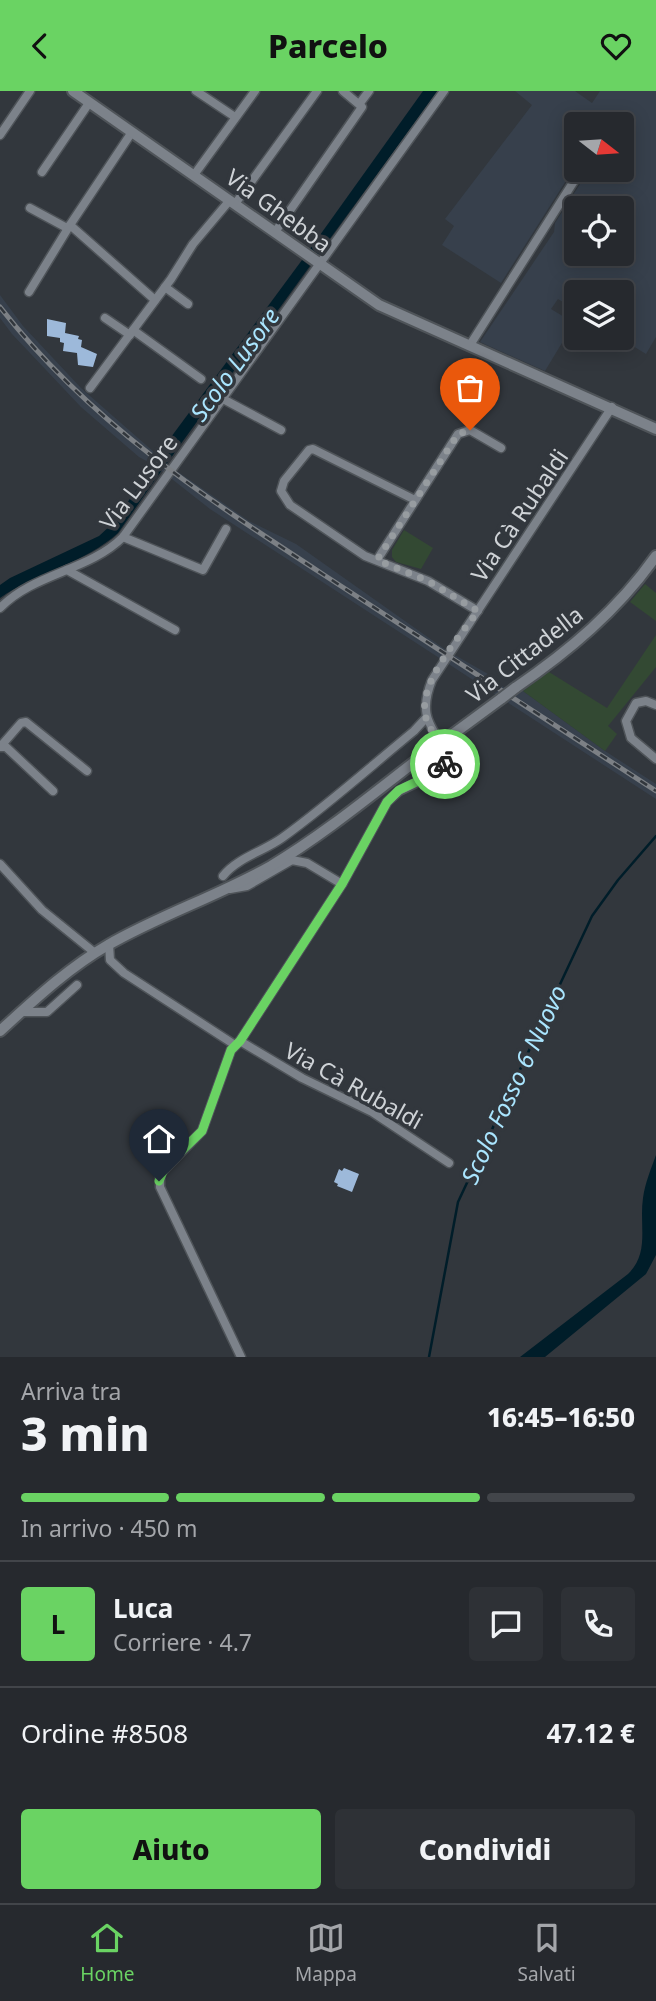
<!DOCTYPE html>
<html lang="it">
<meta charset="utf-8">
<style>
:root{--surface:#26292e;--page:#2e3136;--text:#f1f3f6;--muted:#a4a6aa;--line:#42454a;--accent:#6ad363}
body{margin:0;font-family:"Noto Sans",sans-serif;background:var(--page);color:var(--text);height:100vh;display:flex;flex-direction:column;font-size:26px;white-space:nowrap}
*{box-sizing:border-box;margin:0}
p{font-size:23px;color:var(--muted)}
.icon{flex:none;width:38px;height:38px;fill:none;stroke:currentColor;stroke-width:2;stroke-linecap:round;stroke-linejoin:round}
.map{position:relative;height:1266px;overflow:hidden}
.side{display:flex;flex-direction:column;background:var(--surface);flex:1}
.side>*{flex:none}
.needle{width:46px;rotate:107deg}
.fabs{position:absolute;left:564px;top:21px;display:grid;gap:14px}
.fabs a{display:grid;place-items:center;width:70px;height:70px;border-radius:7px;background:var(--surface);box-shadow:0 4px 18px #0003,0 0 0 2px var(--line);font-size:35px}
.pin{position:absolute;display:grid;place-items:center;width:60px;height:60px;color:#fff;margin:-72px -30px;border-radius:50% 50% 50% 0;rotate:-45deg;box-shadow:0 0 7px #0007}
.pin .icon{rotate:45deg}
.courier{position:absolute;display:grid;place-items:center;width:70px;height:70px;margin:-35px;border:5px solid #6ad363;border-radius:50%;background:#fff;color:#222;box-shadow:0 2px 9px #0007}
.summary em{font-style:normal;font-weight:800}
.summary div{display:flex;flex-direction:column-reverse}
.summary{display:flex;align-items:center;justify-content:space-between;height:119px;padding:0 21px}
h1{font-size:46px;font-weight:800;line-height:52px}
.bar{display:grid;grid-template-columns:repeat(4,1fr);gap:10px 7px;align-content:center;height:84px;padding:0 21px}
.bar i{height:9px;border-radius:5px;background:var(--line)}
.bar .selected{background:var(--accent)}
.bar p{grid-column:span 4}
.line{display:flex;align-items:center;gap:18px;padding:0 21px;border-top:2px solid var(--line)}
.line div{flex:1}
.round{display:grid;place-items:center;flex:none;width:74px;height:74px;border-radius:7px;background:var(--page)}
.button{display:flex;gap:14px;margin-top:auto;padding:14px 21px}
.button a{flex:1;height:80px;border-radius:7px;background:var(--accent);color:#111;font-size:28px;font-weight:800;line-height:80px;text-align:center}
.button a+a{background:var(--page);color:var(--text)}
header{display:flex;justify-content:space-between;align-items:center;height:91px;padding:0 21px;background:var(--accent);color:#111;font-size:32px;font-weight:800}
.tabs{display:flex;justify-content:space-around;align-items:center;height:98px;border-top:2px solid var(--line);background:var(--surface);font-size:19px;color:var(--muted)}
.tabs a{display:grid;justify-items:center;gap:4px}
.tabs .selected{color:var(--accent)}
.map>svg:first-child{display:block}
</style>
<header><svg class="icon" aria-label="back" viewBox="0 0 24 24"><path d="M15 5l-7 7 7 7"/></svg>Parcelo<svg class="icon" aria-label="heart" viewBox="0 0 24 24"><path d="M12 20l-8-8c-3-5 5-10 8-4 3-6 11-1 8 4z"/></svg></header>
<div class="map">
<svg width="656" height="1266" viewBox="0 0 656 1266">
<rect width="100%" height="100%" fill="#32373d"/>
<g fill="#37404c" fill-rule="evenodd">
<path d="M515,0H575L592,12L600,0H656V246L646,263L620,247L621,201H576V219L558,208L551,218L574,232L545,280L480,251L554,141L555,132L589,79H621V33H576V74L501,192L442,154L454,135L445,128L532,14ZM576,117H621V163H576Z"/>
<path d="M0,204L23,235L81,297L171,376L249,430L296,453L446,559L495,587L503,596L523,600L605,660L656,693V708L210,418L154,374L139,366L81,316L12,243L0,227Z"/>
</g>
<g fill="#334933">
<path d="M404,439L433,457L421,478L396,471L392,466V459Z"/>
<path d="M645,493L656,502V530L630,511Z"/>
<path d="M656,544V576L608,635L617,643L605,660L523,600L549,581L607,617Z"/>
</g>
<g fill="#001d29">
<path d="M423,0H438L318,164L310,158Z"/>
<path d="M302,169L310,175L167,372L157,365Z"/>
<path d="M154,374L162,379L118,442C85,472 37,481 0,507V494L10,487L99,445L112,433Z"/>
<path d="M656,1064V1164L646,1183L545,1266H520L628,1183C650,1162 639,1135 643,1107C645,1092 651,1078 656,1064Z"/>
</g>
<g fill="none" stroke-linecap="round" stroke-linejoin="round">
<path stroke="#001d29" stroke-width="2.5" d="M429,1266L458,1111L592,825L618,789L656,745"/>
<path stroke="#001d29" stroke-width="8" d="M153,384L170,361"/>
</g>
<g fill="#9db9da">
<path d="M47,228L66,232L65,242L79,245L78,248L82,249L81,256L97,263L93,276L78,274L77,262L63,260L64,252L60,251V247L47,245Z"/>
<path d="M344,1077L359,1083L352,1101L337,1095L338,1093L334,1091L339,1078L342,1080Z"/>
</g>
<g fill="none" stroke-linecap="round" stroke-linejoin="round">
<g stroke="#4f5459" stroke-width="11">
<g id="street">
<path d="M196,0L235,26"/>
<path d="M360,12L369,0"/>
<path d="M0,44L30,0"/>
<path d="M42,81L89,12"/>
<path d="M194,84L255,0"/>
<path d="M235,113L317,0"/>
<path d="M30,117L67,137"/>
<path d="M70,134L155,209"/>
<path d="M275,141L362,16L343,0"/>
<path d="M165,196L188,213"/>
<path d="M29,201L70,134L132,41"/>
<path d="M105,227L130,244"/>
<path d="M133,239L201,288"/>
<path d="M470,254L581,79"/>
<path d="M90,297L171,188L193,153L230,109"/>
<path d="M223,308L281,339"/>
<path d="M415,409L313,358L309,359L284,390L281,400L290,414L365,465L428,490L478,520"/>
<path d="M123,446L203,479L226,438"/>
<path d="M377,469L458,343L470,339L501,357"/>
<path d="M67,479L175,539"/>
<path d="M0,517C34,482 89,480 123,446L444,0"/>
<path d="M656,614L646,610L636,612L626,630L631,647L656,668"/>
<path d="M1,655L21,632L26,631L87,680"/>
<path d="M0,656H6L53,700"/>
<path d="M0,773L42,819L95,862"/>
<path d="M223,785C237,767 264,760 282,747C328,714 370,676 414,640L426,627"/>
<path d="M230,798L247,795L292,769L307,772L342,793"/>
<path d="M109,853L110,869L124,882L235,954"/>
<path d="M21,921H47L77,894"/>
<path d="M240,950L302,987L372,1021L449,1072"/>
<path d="M241,1266L160,1096V1083L202,1040L231,959L240,950L342,793L387,711L399,700L437,682L445,675C448,640 412,639 432,589L612,316"/>
</g>
</g>
<g stroke="#4f5459" stroke-width="14">
<g id="secondary">
<path d="M73,0L379,214L656,338"/>
<path d="M515,597C569,560 618,519 656,465"/>
<path d="M445,649L502,607"/>
<path d="M0,940C34,909 68,877 108,854C160,824 218,805 271,775C328,741 381,696 434,656"/>
</g>
</g>
<use href="#street" stroke="#7c828a" stroke-width="8"/>
<use href="#secondary" stroke="#7c828a" stroke-width="10"/>
<g stroke="#7c8085" stroke-width="5">
<path id="rail" d="M0,216C95,338 217,414 344,497C448,564 552,632 656,700"/>
</g>
<use href="#rail" stroke="#32373d" stroke-width="2.5" stroke-dasharray="8" stroke-linecap="butt"/>
<g stroke="#4f5459" stroke-width="14" stroke-linecap="butt">
<g id="secondary-bridge">
<path d="M502,607L515,597"/>
<path d="M434,656L445,649"/>
</g>
</g>
<use href="#secondary-bridge" stroke="#7c828a" stroke-width="10"/>
</g>
<g fill="none" stroke-linecap="round" stroke-linejoin="round">
<path stroke="#979ca0" stroke-width="7" stroke-dasharray="0 12.6" d="M445,673V667C440,654 431,640 426,627C416,594 460,545 478,520L428,490L377,469L458,343L470,339"/>
<path stroke="#6ad363" stroke-width="9" d="M159,1090L165,1076L202,1040L231,959L240,950L342,793L387,711L399,699L437,681L445,673"/>
</g>
<g text-anchor="middle" dominant-baseline="central" stroke-width="7" stroke-linejoin="round" paint-order="stroke">
<g font-size="23" fill="#ced2d6" stroke="#32373d">
<text transform="translate(279 119) rotate(36)">Via Ghebba</text>
<text transform="translate(138 391) rotate(-53)">Via Lusore</text>
<text transform="translate(519 424) rotate(-56)">Via Cà Rubaldi</text>
<text transform="translate(524 563) rotate(-38)">Via Cittadella</text>
<text transform="translate(354 994) rotate(29)">Via Cà Rubaldi</text>
</g>
<g font-size="24" font-style="italic" fill="#aae5fe" stroke="#32373d">
<text transform="translate(234 273) rotate(-54)">Scolo Lusore</text>
<text transform="translate(513 993) rotate(-65)">Scolo Fosso 6 Nuovo</text>
</g>
</g>
</svg>
<div class="fabs">
<a><svg class="needle" viewBox="-14 -14 28 28"><path d="M0-13l5 13h-10z" fill="#e53935"/><path d="M0 13l5-13h-10z" fill="#a4a6aa"/></svg></a>
<a><svg class="icon" aria-label="locate" viewBox="0 0 24 24"><circle cx="12" cy="12" r="6"/><path d="M12 2v4M12 18v4M2 12h4M18 12h4"/></svg></a>
<a><svg class="icon" aria-label="layers" viewBox="0 0 24 24"><path d="M12 4l9 5-9 5-9-5zM3 14l9 5 9-5"/></svg></a>
</div>
<div class="pin" style="left:470px;top:339px;background:#ea580c"><svg class="icon" aria-label="bag" viewBox="0 0 24 24"><path d="M5 8h14l-1 12H6zM9 8a3 3 0 0 1 6 0"/></svg></div>
<div class="pin" style="left:159px;top:1090px;background:#1f2937"><svg class="icon" aria-label="home" viewBox="0 0 24 24"><path d="M3 11l9-7 9 7M6 9v11h12V9"/></svg></div>
<div class="courier" style="left:445px;top:673px"><svg class="icon" aria-label="bike" viewBox="0 0 24 24"><circle cx="6" cy="16" r="4"/><circle cx="18" cy="16" r="4"/><path d="M6 16l4-8h5l3 8M10 8l3 8H6M13 5h3"/></svg></div>
</div>
<section class="side">
<div class="summary"><div><h1>3 min</h1><p>Arriva tra</p></div><em>16:45–16:50</em></div>
<div class="bar"><i class="selected"></i><i class="selected"></i><i class="selected"></i><i></i><p>In arrivo · 450 m</p></div>
<div class="line" style="height:126px"><b class="round" style="background:var(--accent);color:#111">L</b><div><b>Luca</b><p>Corriere · 4.7</p></div><a class="round"><svg class="icon" aria-label="chat" viewBox="0 0 24 24"><path d="M4 5h16v11H9l-5 4z"/></svg></a><a class="round"><svg class="icon" aria-label="phone" viewBox="0 0 24 24"><path d="M5 4h4l2 5-3 2q2 4 5 5l2-3 5 2v4C11 20 4 13 5 4z"/></svg></a></div>
<div class="line" style="height:91px"><div>Ordine #8508</div><b>47.12 €</b></div>
<div class="button"><a>Aiuto</a><a>Condividi</a></div>
</section>
<nav class="tabs">
<a class="selected"><svg class="icon" aria-label="home" viewBox="0 0 24 24"><path d="M3 11l9-7 9 7M6 9v11h12V9"/></svg>Home</a>
<a><svg class="icon" aria-label="map" viewBox="0 0 24 24"><path d="M3 6l6-2 6 2 6-2v14l-6 2-6-2-6 2zM9 4v14M15 6v14"/></svg>Mappa</a>
<a><svg class="icon" aria-label="saved" viewBox="0 0 24 24"><path d="M7 4h10v16l-5-4-5 4z"/></svg>Salvati</a>
</nav>
